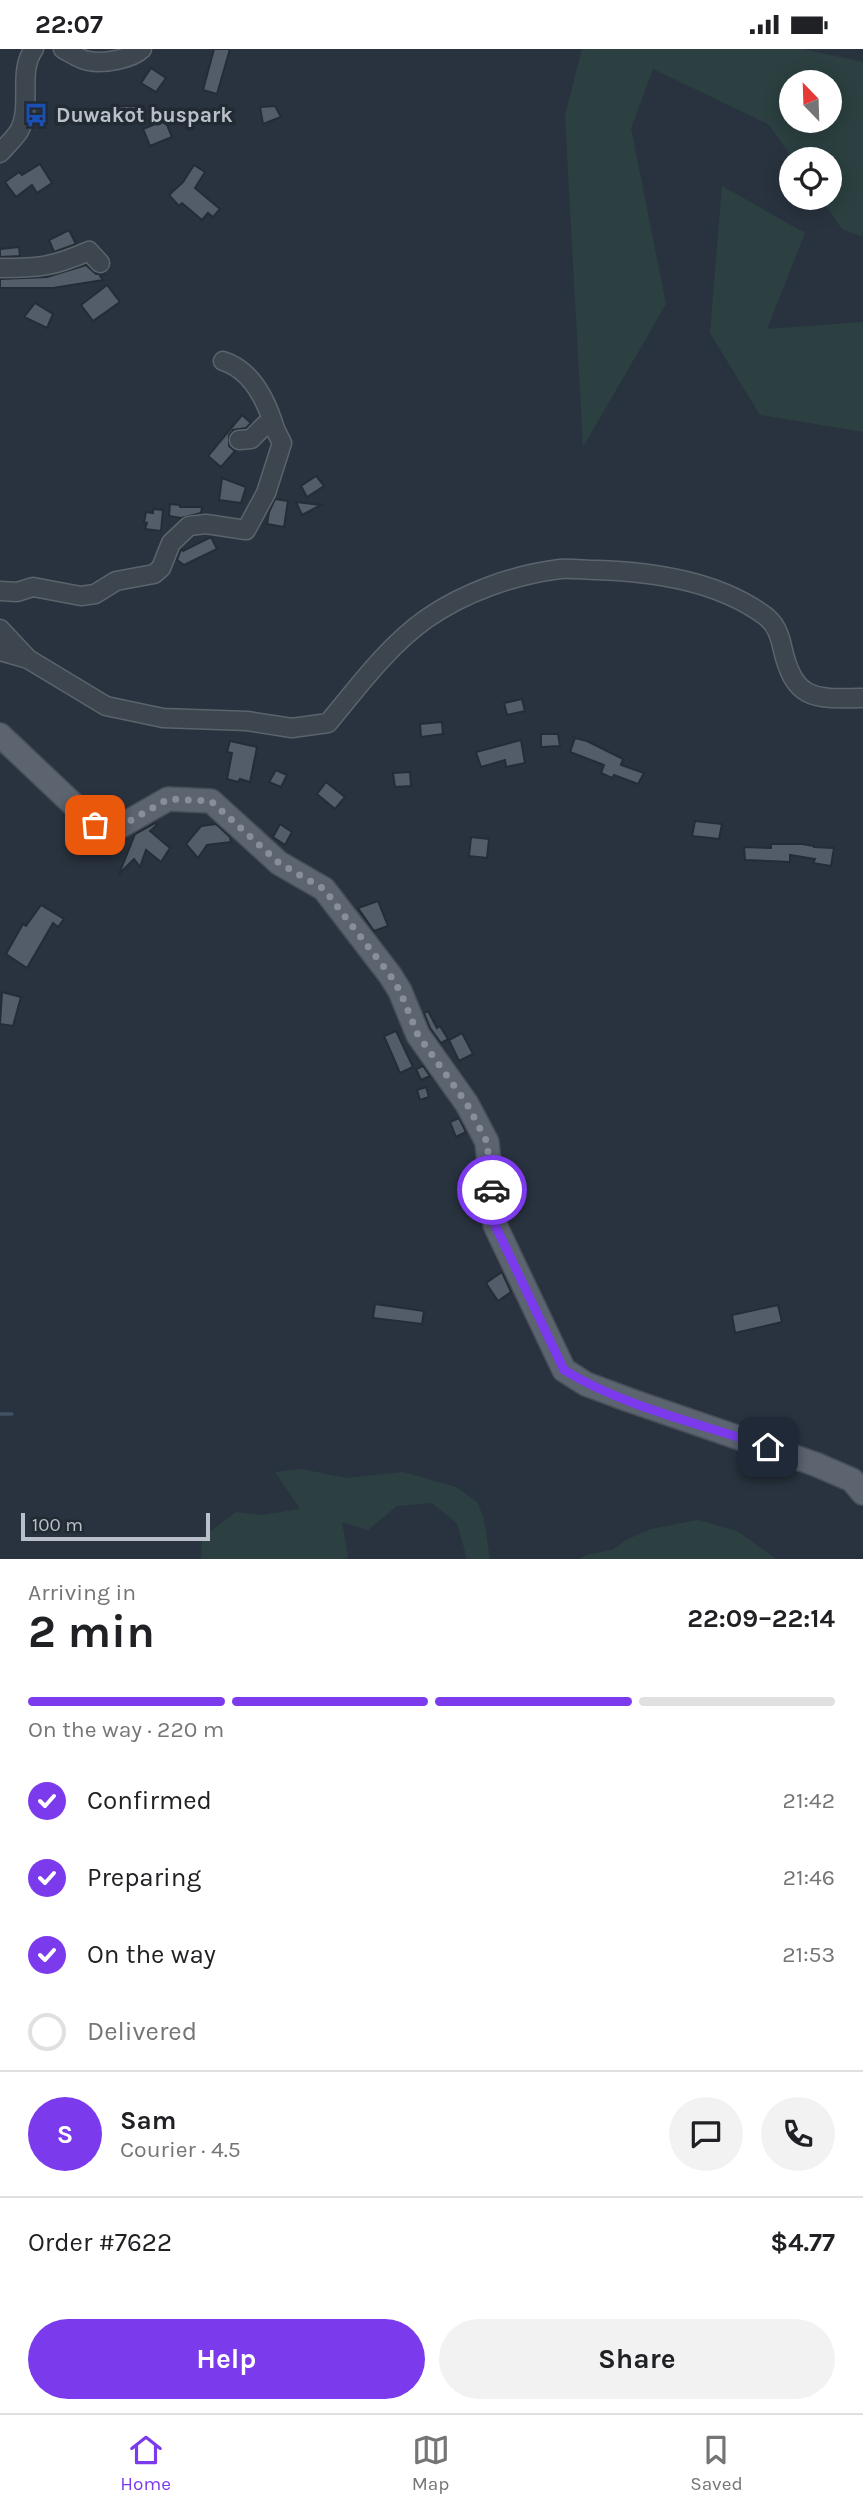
<!DOCTYPE html>
<meta charset="utf-8">
<style>
:root{--surface:#fff;--page:#f2f2f2;--text:#202124;--muted:#757577;--line:#e0e0e0;--accent:#7c3aed}
body{margin:0;font-family:Karla,sans-serif;background:var(--page);color:var(--text);height:100vh;display:flex;flex-direction:column;font-size:26px;white-space:nowrap}
*{box-sizing:border-box;margin:0}
p{font-size:23px;color:var(--muted)}
.icon{flex:none;width:38px;height:38px;fill:none;stroke:currentColor;stroke-width:2;stroke-linecap:round;stroke-linejoin:round}
.map{position:relative;height:1510px;overflow:hidden}
.drawer{display:flex;flex-direction:column;background:var(--surface);flex:1}
.drawer>*{flex:none}
.needle{width:46px;rotate:337deg}
.buttons{position:absolute;left:779px;top:21px;display:grid;gap:14px}
.buttons a{display:grid;place-items:center;width:63px;height:63px;border-radius:50%;background:var(--surface);box-shadow:0 4px 18px #0003;font-size:35px}
.scale{position:absolute;left:21px;bottom:18px;width:189px;box-sizing:border-box;padding-left:7px;border:4px solid #bac0c9;border-top:0;font-size:19px;line-height:24px;white-space:nowrap;color:#bac0c9;-webkit-text-stroke:5px #222a34;paint-order:stroke}
.pin{position:absolute;display:grid;place-items:center;width:60px;height:60px;color:#fff;margin:-30px;border-radius:14px;box-shadow:0 4px 10px #0006}
.courier{position:absolute;display:grid;place-items:center;width:70px;height:70px;margin:-35px;border:5px solid #7c3aed;border-radius:50%;background:#fff;color:#222;box-shadow:0 2px 9px #0007}
.overview em{font-style:normal;font-weight:700}
.overview div{display:flex;flex-direction:column-reverse}
.overview{display:flex;align-items:center;justify-content:space-between;height:119px;padding:0 28px}
h1{font-size:46px;font-weight:700;line-height:52px}
.bar{display:grid;grid-template-columns:repeat(4,1fr);gap:10px 7px;align-content:center;height:84px;padding:0 28px}
.bar i{height:9px;border-radius:5px;background:var(--line)}
.bar .current{background:var(--accent)}
.bar p{grid-column:span 4}
.line{display:flex;align-items:center;gap:18px;padding:0 28px;border-top:2px solid var(--line)}
.line div{flex:1}
.round{display:grid;place-items:center;flex:none;width:74px;height:74px;border-radius:37px;background:var(--page)}
ol{padding:0 28px;list-style:none}
li{display:flex;align-items:center;gap:21px;height:77px}
li p{margin-inline-start:auto}
li .icon{padding:7px;border-radius:50%;background:var(--accent);color:#fff;stroke-width:4}
li:last-child{color:var(--muted)}
li i{width:38px;height:38px;border:4px solid var(--line);border-radius:50%}
.cta{display:flex;gap:14px;margin-top:auto;padding:14px 28px}
.cta a{flex:1;height:80px;border-radius:42px;background:var(--accent);color:#fff;font-size:28px;font-weight:700;line-height:80px;text-align:center}
.cta a+a{background:var(--page);color:var(--text)}
.status{display:flex;justify-content:space-between;align-items:center;height:49px;padding:0 35px;background:var(--surface);direction:ltr}
.status svg{height:19px;fill:currentColor}
.dock{display:flex;justify-content:space-around;align-items:center;height:98px;border-top:2px solid var(--line);background:var(--surface);font-size:19px;color:var(--muted)}
.dock a{display:grid;justify-items:center;gap:4px}
.dock .current{color:var(--accent)}
.map>svg:first-child{display:block}
</style>
<div class="status"><b>22:07</b><svg viewBox="0 0 49 12"><path d="M0 12V9h3v3zM5 12V6h3v6zM10 12V3h3v9zM15 12V0h3v12zM26 1h20v11H26zM47 4h2v5h-2z"/></svg></div>
<div class="map">
<svg width="863" height="1510" viewBox="0 0 863 1510">
<rect width="100%" height="100%" fill="#29333f"/>
<g fill="#2c4041" fill-rule="evenodd">
<path d="M582,0H803L863,13V188L842,180L820,149H830V110H793L768,75L653,20L631,79L666,255L583,398L565,67ZM791,33H830V72H791Z"/>
<path d="M722,137L805,184L767,280L863,273V383L760,366L710,284Z"/>
<path d="M302,1420L346,1429L403,1423L456,1438L478,1454L484,1471L490,1510H467L457,1474L432,1454L397,1457L368,1481L342,1473L348,1507L346,1510H201L202,1489L236,1463L261,1466L300,1460L275,1423Z"/>
<path d="M698,1471L737,1482L776,1510H580L586,1506L612,1501L628,1490L651,1480Z"/>
</g>
<g fill="none" stroke-linecap="round" stroke-linejoin="round">
<path stroke="#415166" stroke-width="3.5" d="M0,1365H12"/>
</g>
<g fill="#535c69" stroke="#242c36" stroke-width="2">
<path d="M214,0H230L217,45L203,41Z"/>
<path d="M151,19L166,29L156,43L141,34Z"/>
<rect x="114" y="57" width="30" height="13"/>
<path d="M275,57L281,68L263,75L260,58Z"/>
<path d="M165,71L172,88L150,97L143,80Z"/>
<path d="M40,115L52,134L37,144L32,136L16,148L5,133L19,123L22,126Z"/>
<path d="M194,116L205,123L195,139L220,160L213,168L208,164L202,171L182,154L179,157L169,146L183,133Z"/>
<path d="M69,181L76,195L54,203L49,191Z"/>
<path d="M19,198L20,207L0,208V200Z"/>
<path d="M86,216L96,225H103L100,227L103,231L53,239H0V230L47,228Z"/>
<path d="M107,236L120,253L93,272L81,256Z"/>
<path d="M35,254L53,265L47,279L24,268Z"/>
<path d="M242,366L251,374L246,379L233,381L229,386V397L235,402L221,418L208,407Z"/>
<path d="M316,427L324,437L307,448L301,437Z"/>
<path d="M222,429L246,438L241,454L219,451Z"/>
<path d="M275,450L288,452L284,478L267,475L269,463Z"/>
<path d="M296,453L321,456L302,466Z"/>
<path d="M170,455L180,456V458H202L201,464L181,469L169,467Z"/>
<path d="M153,460L163,461L161,482L145,480L147,474L144,473L146,463L153,464Z"/>
<path d="M211,488L217,500L184,516L177,511L181,500L183,502Z"/>
<path d="M522,650L525,662L507,666L504,654Z"/>
<path d="M442,673L443,685L421,688L420,675Z"/>
<path d="M541,685H558L560,697L541,698Z"/>
<path d="M575,689L587,692L623,710L621,716L644,724L638,735L614,726L612,729L601,724L604,716L570,703Z"/>
<path d="M521,691L525,714L506,718L505,711L481,718L476,703Z"/>
<path d="M230,692L257,698L250,733L240,730L238,733L227,730L232,704L227,703Z"/>
<path d="M276,721L287,726L281,738L269,733Z"/>
<path d="M410,723L411,737L395,738L393,724Z"/>
<path d="M326,733L345,748L335,760L317,745Z"/>
<path d="M695,772L722,775L719,790L692,787Z"/>
<path d="M155,774L157,776L150,782L170,799L161,813L146,801L140,818L134,810L119,825L135,785Z"/>
<path d="M216,775L230,788L231,793L207,796L198,809L186,795L201,777Z"/>
<path d="M280,775L292,783L285,796L273,788Z"/>
<path d="M81,782L93,790L103,791L99,803L77,797Z"/>
<path d="M471,788L489,790L487,809L469,807Z"/>
<path d="M771,795H802L814,797V798L834,799L831,817L813,814L815,810L790,806V813L745,811L744,798L771,799Z"/>
<path d="M378,852L388,877L374,882L358,859Z"/>
<path d="M41,856L64,870L58,878L53,874L27,919L6,905L23,875L26,877Z"/>
<path d="M2,943L21,948L13,977L0,975Z"/>
<path d="M428,962L437,979L440,977L448,990L441,994L430,979L424,964Z"/>
<path d="M396,982L413,1018L400,1024L384,987Z"/>
<path d="M462,984L473,1005L459,1012L449,991Z"/>
<path d="M423,1017L430,1027L421,1031L416,1020Z"/>
<path d="M426,1038L429,1048L420,1051L417,1041Z"/>
<path d="M459,1069L466,1083L456,1088L450,1073Z"/>
<path d="M502,1223L511,1243L498,1252L486,1234Z"/>
<path d="M375,1255L424,1262L422,1275L373,1269Z"/>
<path d="M778,1256L782,1273L735,1284L732,1266Z"/>
</g>
<g fill="none" stroke-linecap="round" stroke-linejoin="round">
<g stroke="#5b636c" stroke-width="21">
<g id="minor">
<path d="M63,0C71,4 80,11 89,12C103,15 132,10 142,0"/>
<path d="M0,104C6,97 14,90 19,82C33,57 17,23 34,0"/>
<path d="M0,219C40,219 52,218 89,202L100,214"/>
<path d="M223,312C252,321 267,353 275,380"/>
<path d="M0,542L17,543L33,538L81,547L95,545L116,532L154,525L161,519L171,494L189,477L206,475L246,481L266,444L282,394L275,380L265,376L251,390L239,391"/>
<path d="M0,580L28,610"/>
<path d="M0,602L28,610L106,657L163,669L247,672L292,679L328,674C358,638 387,598 426,570C465,543 513,526 560,520C572,519 585,521 597,521C654,523 717,532 764,566C775,574 779,584 782,597C794,652 814,650 863,649"/>
</g>
</g>
<g stroke="#474e58" stroke-width="26">
<path id="major" d="M0,686L95,776L119,778L168,750L211,752L279,814L324,840L390,926L400,942L418,986L467,1055L487,1093L495,1176L564,1321L586,1335L629,1351L815,1415L852,1431L863,1444"/>
</g>
<use href="#minor" stroke="#3d454f" stroke-width="18"/>
<use href="#major" stroke="#5b646f" stroke-width="23"/>
</g>
<g fill="none" stroke-linecap="round" stroke-linejoin="round">
<path stroke="#878f99" stroke-width="7" stroke-dasharray="0 12.6" d="M95,776L119,778L168,750L211,752L279,814L324,840L390,926L400,942L418,986L467,1055L487,1093L492,1141"/>
<path stroke="#7c3aed" stroke-width="9" d="M492,1141L495,1176L564,1321C626,1359 700,1374 768,1398"/>
</g>
<defs>
<g id="bus-bare" transform="scale(1.89)"><path d="M-5-6H5V4H4V6H2V4H-2V6H-4V4H-5ZM-3.5-4V0h7V-4ZM-3.5 1.2v1.5H-2V1.2ZM2 1.2v1.5H3.5V1.2Z" fill="#1a4fb4" stroke="#222a34" stroke-width="2.5" paint-order="stroke"/></g>
</defs>
<g fill-rule="evenodd">
<use href="#bus-bare" x="36" y="66"/>
</g>
<g text-anchor="middle" dominant-baseline="central" stroke-width="7" stroke-linejoin="round" paint-order="stroke">
<g font-size="21" font-weight="bold" fill="#bac0c9" stroke="#222a34" text-anchor="start">
<text x="56" y="66">Duwakot buspark</text>
</g>
</g>
</svg>
<div class="buttons">
<a><svg class="needle" viewBox="-14 -14 28 28"><path d="M0-13l5 13h-10z" fill="#e53935"/><path d="M0 13l5-13h-10z" fill="#757577"/></svg></a>
<a><svg class="icon" aria-label="locate" viewBox="0 0 24 24"><circle cx="12" cy="12" r="6"/><path d="M12 2v4M12 18v4M2 12h4M18 12h4"/></svg></a>
</div>
<div class="scale">100 m</div>
<div class="pin" style="left:95px;top:776px;background:#ea580c"><svg class="icon" aria-label="bag" viewBox="0 0 24 24"><path d="M5 8h14l-1 12H6zM9 8a3 3 0 0 1 6 0"/></svg></div>
<div class="pin" style="left:768px;top:1398px;background:#1f2937"><svg class="icon" aria-label="home" viewBox="0 0 24 24"><path d="M3 11l9-7 9 7M6 9v11h12V9"/></svg></div>
<div class="courier" style="left:492px;top:1141px"><svg class="icon" aria-label="car" viewBox="0 0 24 24"><path d="M5 17H2v-5l4-1 3-4h7l3 4 3 1v5h-3M9 17h6M6 11h13"/><circle cx="7" cy="17" r="2"/><circle cx="17" cy="17" r="2"/></svg></div>
</div>
<section class="drawer">
<div class="overview"><div><h1>2 min</h1><p>Arriving in</p></div><em>22:09–22:14</em></div>
<div class="bar"><i class="current"></i><i class="current"></i><i class="current"></i><i></i><p>On the way · 220 m</p></div>
<ol>
<li><svg class="icon" aria-label="check" viewBox="0 0 24 24"><path d="M5 12l5 5 9-10"/></svg>Confirmed<p>21:42</p></li>
<li><svg class="icon" aria-label="check" viewBox="0 0 24 24"><path d="M5 12l5 5 9-10"/></svg>Preparing<p>21:46</p></li>
<li><svg class="icon" aria-label="check" viewBox="0 0 24 24"><path d="M5 12l5 5 9-10"/></svg>On the way<p>21:53</p></li>
<li><i></i>Delivered</li>
</ol>
<div class="line" style="height:126px"><b class="round" style="background:var(--accent);color:#fff">S</b><div><b>Sam</b><p>Courier · 4.5</p></div><a class="round"><svg class="icon" aria-label="chat" viewBox="0 0 24 24"><path d="M4 5h16v11H9l-5 4z"/></svg></a><a class="round"><svg class="icon" aria-label="phone" viewBox="0 0 24 24"><path d="M5 4h4l2 5-3 2q2 4 5 5l2-3 5 2v4C11 20 4 13 5 4z"/></svg></a></div>
<div class="line" style="height:91px"><div>Order #7622</div><b>$4.77</b></div>
<div class="cta"><a>Help</a><a>Share</a></div>
</section>
<nav class="dock">
<a class="current"><svg class="icon" aria-label="home" viewBox="0 0 24 24"><path d="M3 11l9-7 9 7M6 9v11h12V9"/></svg>Home</a>
<a><svg class="icon" aria-label="map" viewBox="0 0 24 24"><path d="M3 6l6-2 6 2 6-2v14l-6 2-6-2-6 2zM9 4v14M15 6v14"/></svg>Map</a>
<a><svg class="icon" aria-label="saved" viewBox="0 0 24 24"><path d="M7 4h10v16l-5-4-5 4z"/></svg>Saved</a>
</nav>
